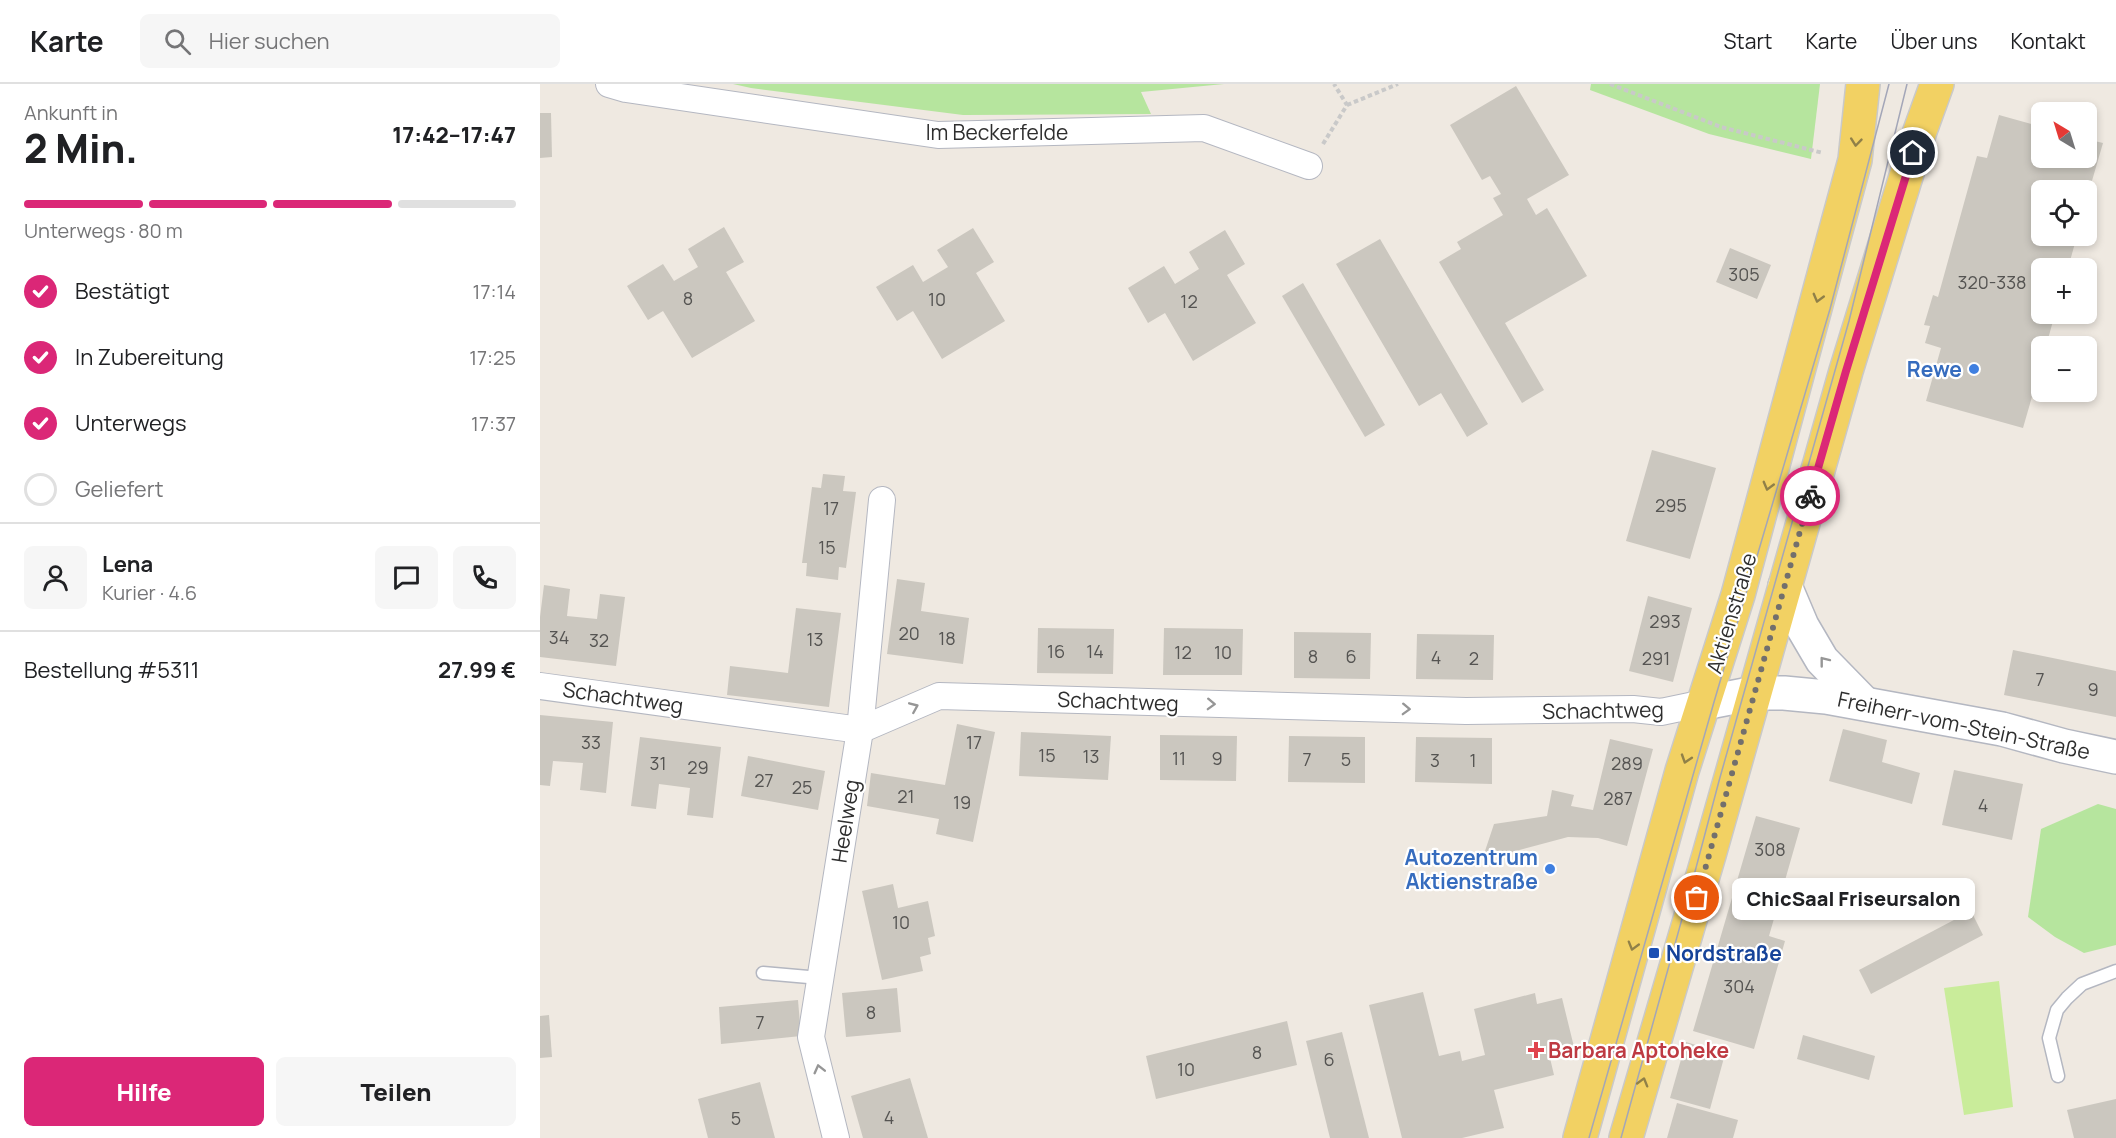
<!DOCTYPE html>
<html lang="de">
<meta charset="utf-8">
<style>
:root{--surface:#fff;--page:#f6f6f6;--text:#202124;--muted:#757577;--line:#e0e0e0;--accent:#db2777}
body{margin:0;font-family:Manrope,sans-serif;background:var(--page);color:var(--text);height:100vh;display:flex;flex-direction:column;font-size:22px;white-space:nowrap}
*{box-sizing:border-box;margin:0}
p{font-size:20px;color:var(--muted)}
.icon{flex:none;width:33px;height:33px;fill:none;stroke:currentColor;stroke-width:2;stroke-linecap:round;stroke-linejoin:round}
.map{position:relative;flex:1;overflow:hidden}
.sheet{display:flex;flex-direction:column;background:var(--surface);width:540px}
.sheet>*{flex:none}
.needle{width:39px;rotate:322deg}
.tools{position:absolute;left:1491px;top:18px;display:grid;gap:12px}
.tools a{display:grid;place-items:center;width:66px;height:66px;border-radius:9px;background:var(--surface);box-shadow:0 3px 9px #0003;font-size:30px}
.pin{position:absolute;display:grid;place-items:center;width:51px;height:51px;color:#fff;margin:-26px;border:3px solid #fff;border-radius:50%;box-shadow:0 2px 6px #0007}
.courier{position:absolute;display:grid;place-items:center;width:60px;height:60px;margin:-30px;border:4px solid #db2777;border-radius:50%;background:#fff;color:#222;box-shadow:0 2px 8px #0007}
.bubble{position:absolute;height:42px;border-radius:9px;background:var(--surface);box-shadow:0 3px 9px #0003;font-size:20px;font-weight:800;line-height:42px;text-align:center}
.head em{font-style:normal;font-weight:800}
.head div{display:flex;flex-direction:column-reverse}
.head{display:flex;align-items:center;justify-content:space-between;height:102px;padding:0 24px}
h1{font-size:39px;font-weight:800;line-height:45px}
.bar{display:grid;grid-template-columns:repeat(4,1fr);gap:9px 6px;align-content:center;height:72px;padding:0 24px}
.bar i{height:8px;border-radius:4px;background:var(--line)}
.bar .current{background:var(--accent)}
.bar p{grid-column:span 4}
.line{display:flex;align-items:center;gap:15px;padding:0 24px;border-top:2px solid var(--line)}
.line div{flex:1}
.round{display:grid;place-items:center;flex:none;width:63px;height:63px;border-radius:9px;background:var(--page)}
ol{padding:0 24px;list-style:none}
li{display:flex;align-items:center;gap:18px;height:66px}
li p{margin-inline-start:auto}
li .icon{padding:6px;border-radius:50%;background:var(--accent);color:#fff;stroke-width:4}
li:last-child{color:var(--muted)}
li i{width:33px;height:33px;border:3px solid var(--line);border-radius:50%}
.primary-button{display:flex;gap:12px;margin-top:auto;padding:12px 24px}
.primary-button a{flex:1;height:69px;border-radius:9px;background:var(--accent);color:#fff;font-size:24px;font-weight:800;line-height:69px;text-align:center}
.primary-button a+a{background:var(--page);color:var(--text)}
header{display:flex;align-items:center;gap:36px;box-sizing:border-box;height:84px;padding:0 30px;background:var(--surface);border-bottom:2px solid var(--line)}
header strong{font-size:28px}
nav{display:flex;gap:33px;margin-inline-start:auto;font-size:21px}
.search{width:420px;height:54px;background:var(--page);display:flex;align-items:center;gap:15px;box-sizing:border-box;padding:0 21px;border-radius:9px;color:var(--muted);font-size:22px}
main{display:flex;flex:1;min-height:0}
.map>svg:first-child{display:block}
</style>
<header>
<strong>Karte</strong>
<div class="search"><svg class="icon" aria-label="search" viewBox="0 0 24 24"><circle cx="10" cy="10" r="6"/><path d="M15 15l6 6"/></svg>Hier suchen</div>
<nav><a>Start</a><a>Karte</a><a>Über uns</a><a>Kontakt</a></nav>
</header>
<main>
<section class="sheet">
<div class="head"><div><h1>2 Min.</h1><p>Ankunft in</p></div><em>17:42–17:47</em></div>
<div class="bar"><i class="current"></i><i class="current"></i><i class="current"></i><i></i><p>Unterwegs · 80 m</p></div>
<ol>
<li><svg class="icon" aria-label="check" viewBox="0 0 24 24"><path d="M5 12l5 5 9-10"/></svg>Bestätigt<p>17:14</p></li>
<li><svg class="icon" aria-label="check" viewBox="0 0 24 24"><path d="M5 12l5 5 9-10"/></svg>In Zubereitung<p>17:25</p></li>
<li><svg class="icon" aria-label="check" viewBox="0 0 24 24"><path d="M5 12l5 5 9-10"/></svg>Unterwegs<p>17:37</p></li>
<li><i></i>Geliefert</li>
</ol>
<div class="line" style="height:108px"><a class="round"><svg class="icon" aria-label="person" viewBox="0 0 24 24"><circle cx="12" cy="8" r="4"/><path d="M4 21q1-7 8-7t8 7"/></svg></a><div><b>Lena</b><p>Kurier · 4.6</p></div><a class="round"><svg class="icon" aria-label="chat" viewBox="0 0 24 24"><path d="M4 5h16v11H9l-5 4z"/></svg></a><a class="round"><svg class="icon" aria-label="phone" viewBox="0 0 24 24"><path d="M5 4h4l2 5-3 2q2 4 5 5l2-3 5 2v4C11 20 4 13 5 4z"/></svg></a></div>
<div class="line" style="height:78px"><div>Bestellung #5311</div><b>27.99 €</b></div>
<div class="primary-button"><a>Hilfe</a><a>Teilen</a></div>
</section>
<div class="map">
<svg width="1576" height="1054" viewBox="0 0 1576 1054">
<rect width="100%" height="100%" fill="#efe9e1"/>
<g fill="#b6e59e">
<path d="M193,0H684L601,8L611,30L423,31L211,4Z"/>
<path d="M1051,0H1280L1271,75L1169,50L1050,6Z"/>
<path d="M1558,720L1576,725V861L1544,869L1515,853L1488,833L1501,745Z"/>
</g>
<path fill="#c9ec9a" d="M1459,897L1473,1023L1424,1031L1404,904Z"/>
<g fill="#cbc7bf">
<path d="M976,2L1029,91L987,115L996,131L1007,124L1047,192L965,239L1004,306L982,319L899,178L921,165L917,158L963,131L953,114L961,110L950,92L942,96L910,41Z"/>
<path d="M0,29H11L12,73L0,74Z"/>
<path d="M1459,31L1502,43V74H1546V55L1563,59L1547,114L1546,106H1502V152H1537L1528,184H1502V230H1515L1506,262H1502V278L1483,344L1386,317L1401,264L1385,259L1390,242L1384,241L1393,211L1398,213L1437,72L1447,74Z"/>
<path d="M184,143L204,178L186,188L215,237L152,274L123,227L108,236L87,202L123,180L134,197L158,183L148,165Z"/>
<path d="M433,144L454,178L436,189L465,237L402,275L373,227L357,237L336,203L373,181L383,198L408,183L397,166Z"/>
<path d="M685,146L705,180L687,191L716,239L653,277L625,229L608,239L588,204L624,182L635,200L659,185L649,168Z"/>
<path d="M840,155L948,340L927,353L901,309L879,322L796,180Z"/>
<path d="M1190,164L1231,181L1217,215L1176,198Z"/>
<path d="M763,199L845,341L825,353L742,212Z"/>
<path d="M1112,366L1176,384L1150,475L1086,457Z"/>
<path d="M283,390L305,392L303,407L316,408L306,484L299,483L298,496L266,492L267,479H262L272,403L281,404Z"/>
<path d="M357,495L385,499L381,527L429,534L423,580L347,570Z"/>
<path d="M4,501L30,505L27,532L57,535L60,510L85,513L76,582L0,573V533Z"/>
<path d="M1108,512L1152,524L1133,598L1089,587Z"/>
<path d="M256,524L301,529L289,623L187,611L190,582L248,589Z"/>
<path d="M498,544L574,545L573,590L497,589Z"/>
<path d="M624,544L703,545L702,591H623Z"/>
<path d="M754,548L831,549L830,595L754,594Z"/>
<path d="M877,550L954,551L953,596L876,595Z"/>
<path d="M1473,566L1576,587V633L1464,611Z"/>
<path d="M0,631L73,638L66,709L40,706L43,679L13,677L10,702L0,701Z"/>
<path d="M417,640L455,648L433,758L396,750L399,735L327,722L331,689L405,701Z"/>
<path d="M1303,645L1347,656L1342,678L1380,689L1372,720L1289,697Z"/>
<path d="M481,648L571,652L568,696L479,692Z"/>
<path d="M620,651L697,652L696,697L620,696Z"/>
<path d="M749,652L825,653V699L748,698Z"/>
<path d="M100,653L181,663L173,734L147,731L150,704L119,700L116,725L91,722Z"/>
<path d="M876,653L952,654V700L875,698Z"/>
<path d="M1070,655L1113,665L1087,762L1058,754L1028,753L942,776L954,740L1007,732L1012,706L1034,711L1031,722L1053,726Z"/>
<path d="M208,672L285,687L278,726L201,712Z"/>
<path d="M1414,686L1483,700L1472,756L1402,741Z"/>
<path d="M1216,732L1260,744L1229,852L1245,857L1214,965L1153,947Z"/>
<path d="M353,800L358,824L388,817L395,852L388,854L391,870L380,873L383,887L342,896L322,807Z"/>
<path d="M1431,827L1443,851L1331,910L1319,886Z"/>
<path d="M357,904L361,948L306,953L302,909Z"/>
<path d="M883,908L899,972L920,967L922,977L945,971L934,925L995,909L997,920L1022,914L1035,967L1010,974L1014,991L954,1006L964,1044L922,1054H862L829,921Z"/>
<path d="M258,916L261,952L181,960L179,923Z"/>
<path d="M9,931L12,973L0,974V932Z"/>
<path d="M747,937L757,981L616,1015L606,972Z"/>
<path d="M802,948L829,1054H790L766,957Z"/>
<path d="M1263,951L1335,972L1329,996L1257,975Z"/>
<path d="M1146,958L1185,970L1170,1025L1130,1014Z"/>
<path d="M370,994L388,1054H323L311,1012Z"/>
<path d="M220,998L235,1054H168L158,1015Z"/>
<path d="M1576,1015V1054H1534L1527,1026Z"/>
<path d="M1137,1019L1198,1036L1193,1054H1127Z"/>
</g>
<g fill="none" stroke-linecap="round" stroke-linejoin="round">
<g stroke="#b4b7c1" stroke-width="15">
<g id="lane">
<path d="M223,889L280,894"/>
<path d="M1518,992L1509,954L1517,926L1527,914L1542,900L1576,887"/>
</g>
</g>
<g stroke="#b4b7c1" stroke-width="28">
<g id="street">
<path d="M69,0L86,5L398,51L664,44L769,82"/>
<path d="M0,602L320,646L399,612L926,627L1093,625L1121,628L1164,619"/>
<path d="M296,1054L271,953L320,646L342,416"/>
</g>
</g>
<g stroke="#b4b7c1" stroke-width="36">
<g id="secondary">
<path d="M1245,502L1262,542L1282,576L1324,619"/>
<path d="M1164,619L1215,609H1244L1286,613L1462,645L1524,662L1576,673"/>
</g>
</g>
<g stroke="#c9c9c9" stroke-width="36">
<g id="primary">
<path d="M1040,1054L1142,687L1198,511L1293,157L1315,76L1323,0"/>
<path d="M1086,1054L1169,771L1306,287L1380,47L1397,0"/>
</g>
</g>
<g stroke="#c9c9c9" stroke-width="4" stroke-dasharray="4.5 3" stroke-linecap="butt">
<path d="M1070,0L1181,43L1283,69"/>
<path d="M807,21L858,0"/>
<path d="M783,60L807,21L794,0"/>
</g>
<use href="#lane" stroke="#fff" stroke-width="12"/>
<use href="#street" stroke="#fff" stroke-width="26"/>
<use href="#secondary" stroke="#fff" stroke-width="33"/>
<use href="#primary" stroke="#f2d163" stroke-width="33"/>
<g stroke="#a3a6b8" stroke-width="1.5">
<path d="M1049,1054L1174,618L1290,225L1349,0"/>
<path d="M1081,1054L1152,799L1179,697L1309,237L1367,0"/>
</g>
</g>
<defs><path id="oneway-chevron" d="M-2-3.5L2.5 0L-2 3.5" fill="none" stroke-width="1.6" stroke-linecap="round" stroke-linejoin="round" transform="scale(1.5)"/></defs>
<g stroke="#908048">
<use href="#oneway-chevron" transform="translate(1316 58) rotate(96)"/>
<use href="#oneway-chevron" transform="translate(1278 214) rotate(105)"/>
<use href="#oneway-chevron" transform="translate(1228 402) rotate(105)"/>
<use href="#oneway-chevron" transform="translate(1146 675) rotate(108)"/>
<use href="#oneway-chevron" transform="translate(1093 862) rotate(106)"/>
<use href="#oneway-chevron" transform="translate(1103 998) rotate(-74)"/>
</g>
<g stroke="#969696">
<use href="#oneway-chevron" transform="translate(1284 577) rotate(-128)"/>
<use href="#oneway-chevron" transform="translate(671 620) rotate(2)"/>
<use href="#oneway-chevron" transform="translate(374 623) rotate(-23)"/>
<use href="#oneway-chevron" transform="translate(866 625) rotate(2)"/>
<use href="#oneway-chevron" transform="translate(279 985) rotate(-104)"/>
</g>
<g fill="none" stroke-linecap="round" stroke-linejoin="round">
<path stroke="#726f6d" stroke-width="6" stroke-dasharray="0 10.8" d="M1157,814L1270,412"/>
<path stroke="#db2777" stroke-width="8" d="M1270,412L1306,287L1373,69"/>
</g>
<g fill="#3f7fe0" stroke="#fff" stroke-width="2">
<circle cx="1434" cy="285" r="6"/>
<circle cx="1010" cy="785" r="6"/>
</g>
<rect fill="#1a4fb4" stroke="#fff" stroke-width="2" x="1108" y="863" width="12" height="12" rx="3"/>
<path fill="#e0444e" stroke="#fff" stroke-width="2" d="M993 957h6v6h6v6h-6v6h-6v-6h-6v-6h6z"/>
<g text-anchor="middle" dominant-baseline="central" stroke-width="4.5" stroke-linejoin="round" paint-order="stroke">
<g font-size="18" fill="#555452">
<text x="1204" y="190">305</text>
<text x="1452" y="198">320-338</text>
<text x="148" y="214">8</text>
<text x="397" y="215">10</text>
<text x="649" y="217">12</text>
<text x="1131" y="421">295</text>
<text x="291" y="424">17</text>
<text x="287" y="463">15</text>
<text x="1125" y="537">293</text>
<text x="369" y="549">20</text>
<text x="19" y="553">34</text>
<text x="407" y="554">18</text>
<text x="275" y="555">13</text>
<text x="59" y="556">32</text>
<text x="516" y="567">16</text>
<text x="555" y="567">14</text>
<text x="643" y="568">12</text>
<text x="683" y="568">10</text>
<text x="773" y="572">8</text>
<text x="811" y="572">6</text>
<text x="896" y="573">4</text>
<text x="934" y="574">2</text>
<text x="1116" y="574">291</text>
<text x="1500" y="595">7</text>
<text x="1553" y="605">9</text>
<text x="51" y="658">33</text>
<text x="434" y="658">17</text>
<text x="507" y="671">15</text>
<text x="551" y="672">13</text>
<text x="639" y="674">11</text>
<text x="677" y="674">9</text>
<text x="767" y="675">7</text>
<text x="806" y="675">5</text>
<text x="895" y="676">3</text>
<text x="933" y="676">1</text>
<text x="118" y="679">31</text>
<text x="1087" y="679">289</text>
<text x="158" y="683">29</text>
<text x="224" y="696">27</text>
<text x="262" y="703">25</text>
<text x="366" y="712">21</text>
<text x="1078" y="714">287</text>
<text x="422" y="718">19</text>
<text x="1443" y="721">4</text>
<text x="1230" y="765">308</text>
<text x="361" y="838">10</text>
<text x="1199" y="902">304</text>
<text x="331" y="928">8</text>
<text x="220" y="938">7</text>
<text x="717" y="968">8</text>
<text x="789" y="975">6</text>
<text x="646" y="985">10</text>
<text x="349" y="1033">4</text>
<text x="196" y="1034">5</text>
</g>
<g font-size="21" fill="#2e2e2e" stroke="#fff">
<text x="457" y="48">Im Beckerfelde</text>
<text transform="translate(1191 529) rotate(-73)">Aktienstraße</text>
<text transform="translate(83 613) rotate(8)">Schachtweg</text>
<text transform="translate(578 617) rotate(2)">Schachtweg</text>
<text transform="translate(1063 626) rotate(-1)">Schachtweg</text>
<text transform="translate(1424 641) rotate(12)">Freiherr-vom-Stein-Straße</text>
<text transform="translate(305 737) rotate(-81)">Heelweg</text>
</g>
<g font-size="21" font-weight="bold" fill="#366cbe" stroke="#fff" text-anchor="end">
<text x="1422" y="285">Rewe</text>
<text x="998" y="773">Autozentrum<tspan x="998" dy="24">Aktienstraße</tspan></text>
</g>
<g font-size="21" font-weight="bold" fill="#164399" stroke="#fff" text-anchor="start">
<text x="1126" y="869">Nordstraße</text>
</g>
<g font-size="21" font-weight="bold" fill="#be3a42" stroke="#fff" text-anchor="start">
<text x="1008" y="966">Barbara Aptoheke</text>
</g>
</g>
</svg>
<div class="tools">
<a><svg class="needle" viewBox="-14 -14 28 28"><path d="M0-13l5 13h-10z" fill="#e53935"/><path d="M0 13l5-13h-10z" fill="#757577"/></svg></a>
<a><svg class="icon" aria-label="locate" viewBox="0 0 24 24"><circle cx="12" cy="12" r="6"/><path d="M12 2v4M12 18v4M2 12h4M18 12h4"/></svg></a>
<a>+</a>
<a>−</a>
</div>
<div class="pin" style="left:1157px;top:814px;background:#ea580c"><svg class="icon" aria-label="bag" viewBox="0 0 24 24"><path d="M5 8h14l-1 12H6zM9 8a3 3 0 0 1 6 0"/></svg></div>
<div class="pin" style="left:1373px;top:69px;background:#1f2937"><svg class="icon" aria-label="home" viewBox="0 0 24 24"><path d="M3 11l9-7 9 7M6 9v11h12V9"/></svg></div>
<div class="courier" style="left:1270px;top:412px"><svg class="icon" aria-label="bike" viewBox="0 0 24 24"><circle cx="6" cy="16" r="4"/><circle cx="18" cy="16" r="4"/><path d="M6 16l4-8h5l3 8M10 8l3 8H6M13 5h3"/></svg></div>
<div class="bubble" style="left:1192px;top:794px;width:243px">ChicSaal Friseursalon</div>
</div>
</main>
